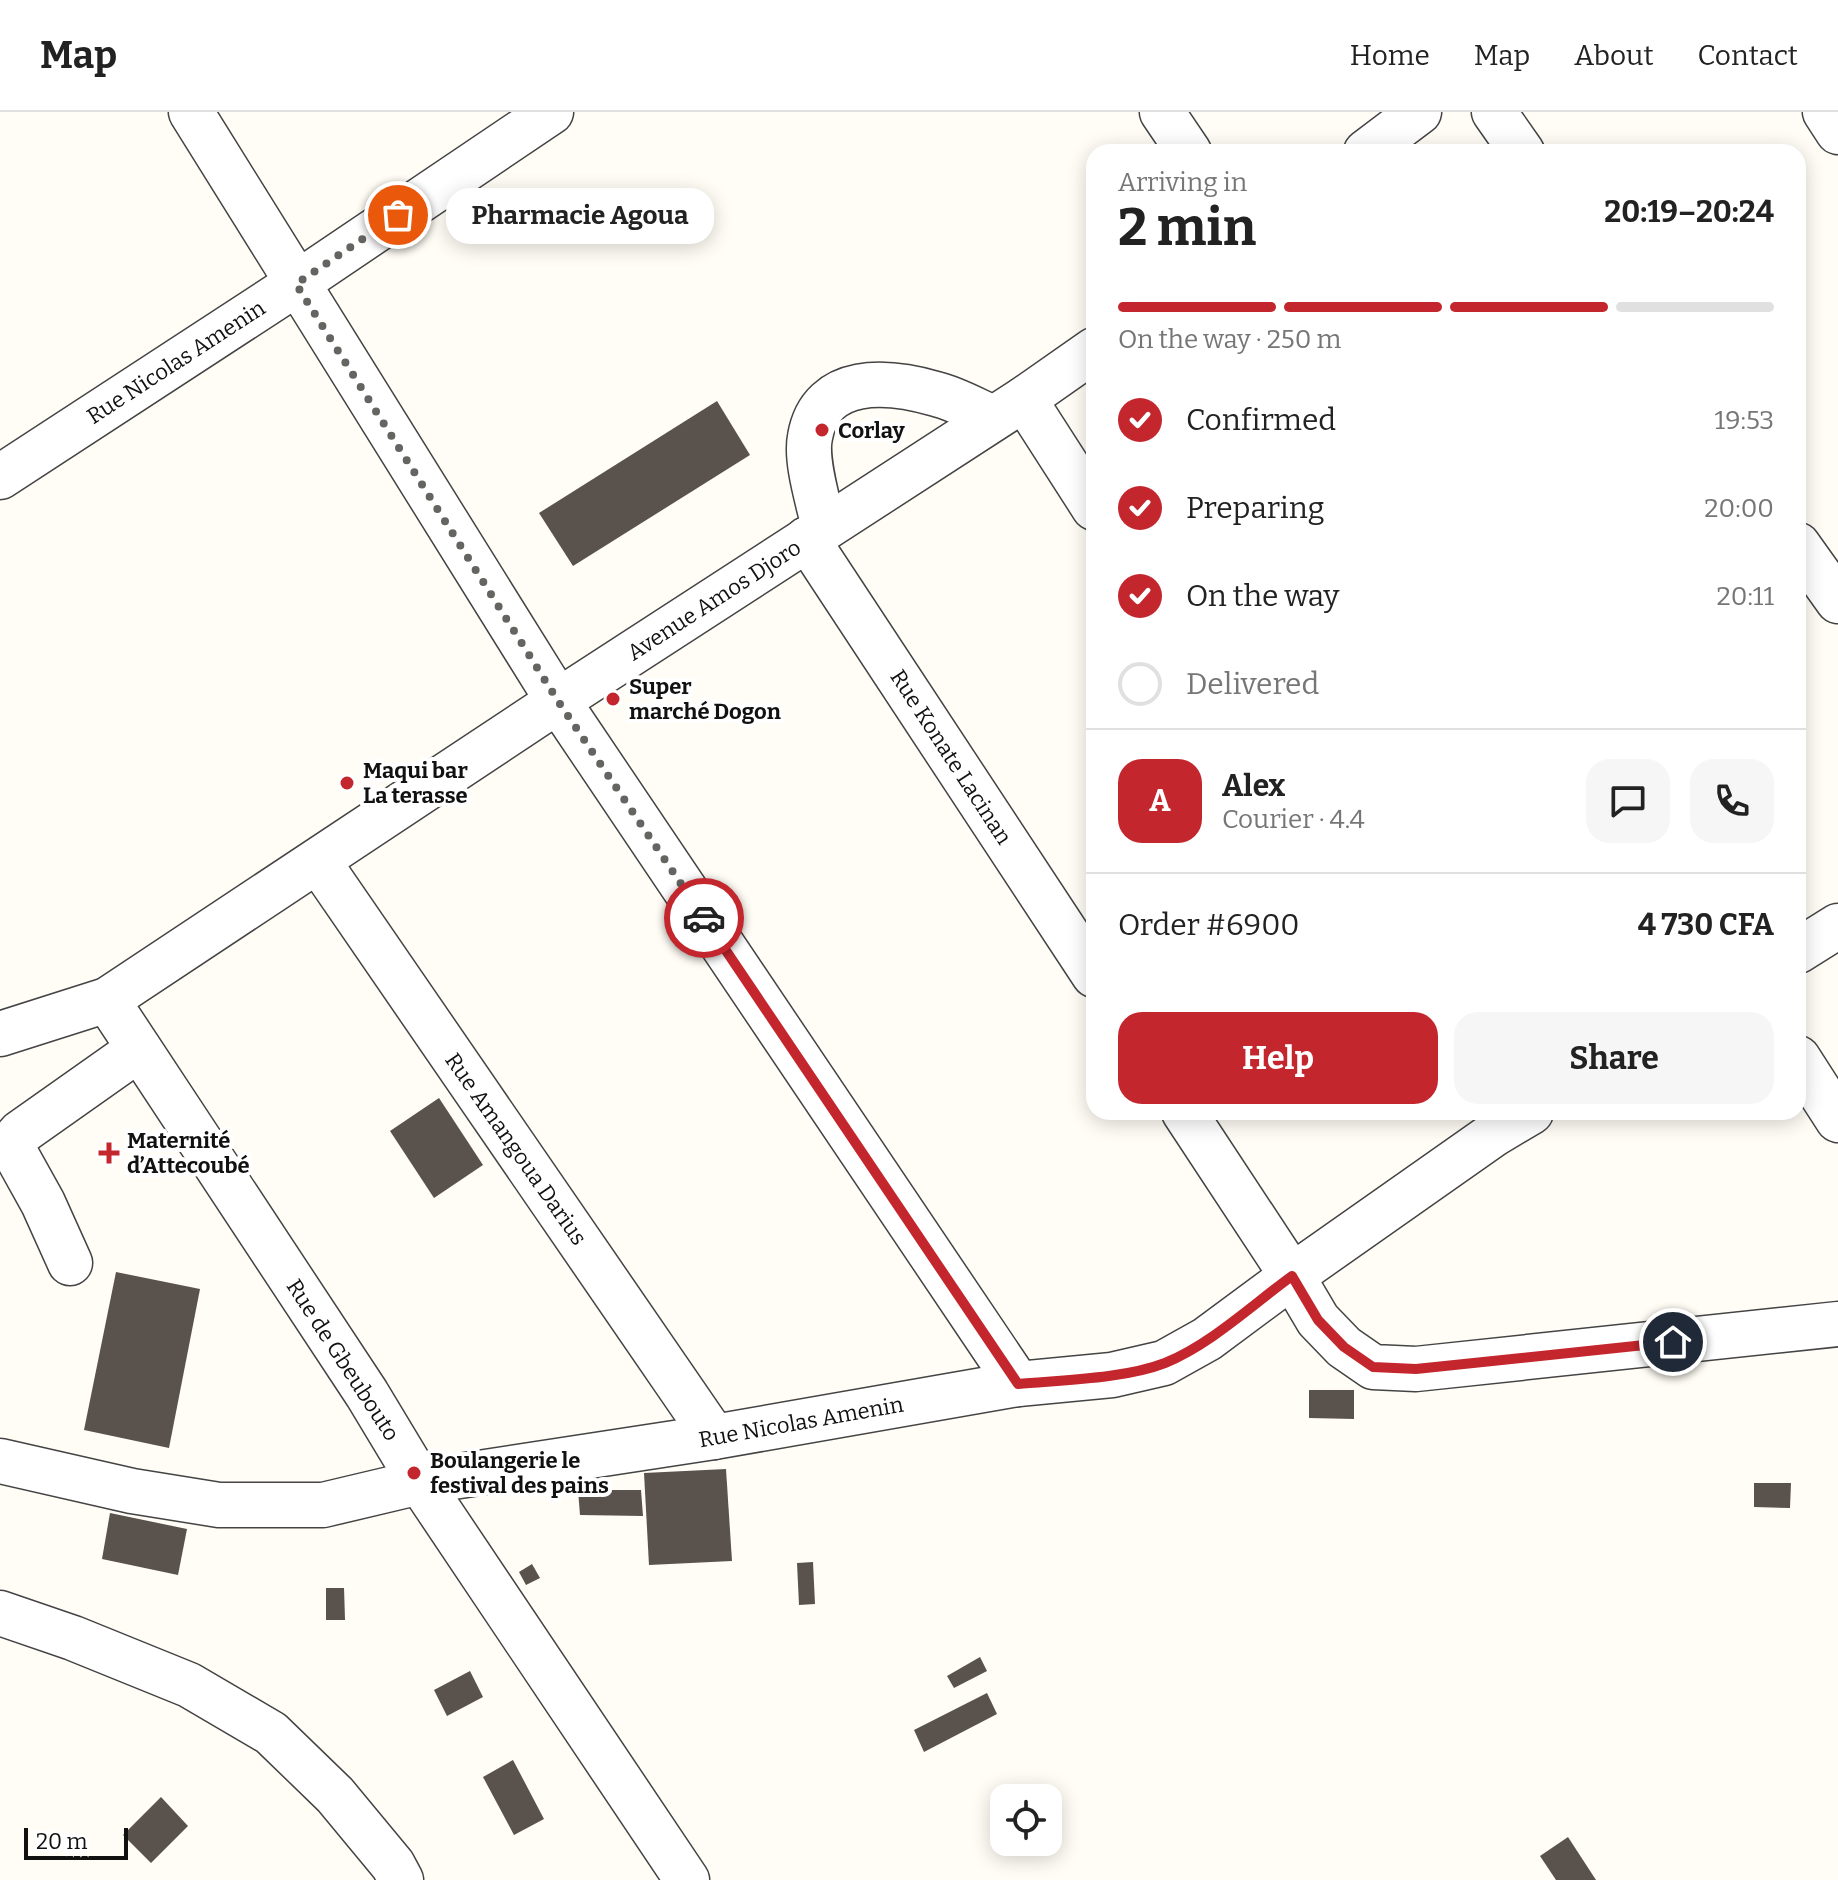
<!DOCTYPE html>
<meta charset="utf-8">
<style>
:root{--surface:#fff;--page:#f6f6f6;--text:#222;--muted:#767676;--line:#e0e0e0;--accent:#c4262e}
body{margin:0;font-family:Bitter,serif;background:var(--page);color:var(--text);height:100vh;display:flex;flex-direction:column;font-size:30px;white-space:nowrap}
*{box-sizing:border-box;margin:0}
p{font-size:26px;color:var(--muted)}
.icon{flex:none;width:44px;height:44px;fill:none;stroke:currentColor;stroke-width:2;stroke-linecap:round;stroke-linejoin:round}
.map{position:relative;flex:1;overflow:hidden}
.drawer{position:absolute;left:1086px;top:32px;width:720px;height:976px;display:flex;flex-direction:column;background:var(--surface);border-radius:24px;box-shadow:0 4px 20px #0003}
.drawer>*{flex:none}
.controls{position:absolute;left:990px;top:1672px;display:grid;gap:16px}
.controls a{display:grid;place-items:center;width:72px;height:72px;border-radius:16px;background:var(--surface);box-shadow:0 4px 20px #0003;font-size:40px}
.scale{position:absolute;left:24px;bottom:20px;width:104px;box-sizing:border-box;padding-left:8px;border:4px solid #111;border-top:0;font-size:22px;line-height:28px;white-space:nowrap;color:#111;-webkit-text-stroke:6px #fff;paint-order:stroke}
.pin{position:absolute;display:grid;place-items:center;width:68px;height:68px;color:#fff;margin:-34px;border:4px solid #fff;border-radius:50%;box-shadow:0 2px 8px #0007}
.courier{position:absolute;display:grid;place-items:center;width:80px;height:80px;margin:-40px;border:6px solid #c4262e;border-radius:50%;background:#fff;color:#222;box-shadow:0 2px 10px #0007}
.bubble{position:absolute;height:56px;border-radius:24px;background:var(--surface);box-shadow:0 4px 20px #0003;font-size:26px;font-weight:700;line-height:56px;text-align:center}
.overview em{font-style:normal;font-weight:700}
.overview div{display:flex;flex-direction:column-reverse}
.overview{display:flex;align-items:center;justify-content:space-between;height:136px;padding:0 32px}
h1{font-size:52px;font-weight:700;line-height:60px}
.bar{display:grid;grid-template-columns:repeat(4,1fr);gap:12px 8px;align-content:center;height:96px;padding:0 32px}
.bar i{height:10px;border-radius:6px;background:var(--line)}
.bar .on{background:var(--accent)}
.bar p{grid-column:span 4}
.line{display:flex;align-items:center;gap:20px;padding:0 32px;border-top:2px solid var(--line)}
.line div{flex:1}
.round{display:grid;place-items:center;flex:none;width:84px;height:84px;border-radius:24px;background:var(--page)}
ol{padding:0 32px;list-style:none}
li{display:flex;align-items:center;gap:24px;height:88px}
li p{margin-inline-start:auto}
li .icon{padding:8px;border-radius:50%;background:var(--accent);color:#fff;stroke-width:4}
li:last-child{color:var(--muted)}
li i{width:44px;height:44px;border:4px solid var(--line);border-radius:50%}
.action{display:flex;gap:16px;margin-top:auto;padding:16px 32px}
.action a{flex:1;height:92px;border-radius:24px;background:var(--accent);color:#fff;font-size:32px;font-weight:700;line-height:92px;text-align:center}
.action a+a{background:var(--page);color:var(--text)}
header{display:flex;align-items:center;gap:48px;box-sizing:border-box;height:112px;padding:0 40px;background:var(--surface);border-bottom:2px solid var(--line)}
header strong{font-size:38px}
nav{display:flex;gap:44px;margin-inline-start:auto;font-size:28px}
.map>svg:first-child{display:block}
</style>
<header>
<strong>Map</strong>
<nav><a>Home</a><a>Map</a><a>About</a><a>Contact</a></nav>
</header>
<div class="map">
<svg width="1838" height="1768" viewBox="0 0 1838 1768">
<rect width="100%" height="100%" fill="#fffdf5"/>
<g fill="#5a524d">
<path d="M717,289L750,343L573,454L539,401Z"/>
<path d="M439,986L483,1053L434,1086L390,1019Z"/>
<path d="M116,1160L200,1177L169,1336L84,1318Z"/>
<path d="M1309,1278H1354V1307L1309,1306Z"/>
<path d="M726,1357L732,1449L649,1453L644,1361Z"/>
<path d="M1754,1371H1791L1790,1396L1754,1395Z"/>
<path d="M578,1378H641L643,1404L580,1403Z"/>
<path d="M110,1401L187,1417L178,1463L102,1447Z"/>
<path d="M813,1450L815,1492L799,1493L797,1451Z"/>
<path d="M532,1452L540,1466L526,1473L519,1460Z"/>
<path d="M326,1476H344L345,1508H326Z"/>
<path d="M980,1545L987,1559L954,1576L947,1564Z"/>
<path d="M470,1559L483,1585L447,1604L434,1578Z"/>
<path d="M987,1581L997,1602L924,1640L914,1618Z"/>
<path d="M513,1648L544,1707L514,1723L483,1665Z"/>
<path d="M161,1685L188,1714L151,1751L123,1723Z"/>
<path d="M1568,1725L1596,1768H1556L1540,1744Z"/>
</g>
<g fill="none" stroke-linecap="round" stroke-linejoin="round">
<g stroke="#444" stroke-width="47">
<g id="minor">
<path d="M191,0L558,589L1018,1272"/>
<path d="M1162,0L1189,40"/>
<path d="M1494,0L1522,40"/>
<path d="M1825,0L1838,20"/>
<path d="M1366,40L1419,0"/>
<path d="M1024,287L1094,396"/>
<path d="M0,365L296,172L551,0"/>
<path d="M824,416C819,392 805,349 810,325C821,262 888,268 936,282C956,287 975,298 993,306"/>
<path d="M807,427L1094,863"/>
<path d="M1798,433L1838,489"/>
<path d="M318,749L714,1325"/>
<path d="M1798,839L1838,814"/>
<path d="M107,888L367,1282L420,1370L687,1768"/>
<path d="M0,922L107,888L558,589L1024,287L1094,238"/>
<path d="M1798,946L1838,1008"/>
<path d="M1184,1000L1292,1164L1318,1208L1344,1235L1373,1255L1416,1257L1838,1212"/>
<path d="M70,1151L43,1091L18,1046L12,1030L20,1021L139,937"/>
<path d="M0,1349L132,1379L219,1393H323L420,1370L714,1325L1018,1272L1112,1263L1164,1251L1207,1227L1292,1164L1494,1022L1531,1000"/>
<path d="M0,1501L73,1526L189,1573L271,1621L335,1683L393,1753L401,1768"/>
</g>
</g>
<use href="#minor" stroke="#fff" stroke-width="44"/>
</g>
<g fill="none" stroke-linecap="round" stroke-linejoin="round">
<path stroke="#646461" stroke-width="8" stroke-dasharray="0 14.4" d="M398,103L296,172L558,589L704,806"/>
<path stroke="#c4262e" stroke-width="10" d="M704,806L1018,1272C1061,1268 1124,1267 1165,1251C1211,1232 1252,1193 1292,1164L1318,1208L1344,1235L1373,1255L1416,1257L1673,1230"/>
</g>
<g fill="#c4262e" stroke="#fff" stroke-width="3">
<circle cx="822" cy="318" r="8"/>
<circle cx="613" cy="587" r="8"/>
<circle cx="347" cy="671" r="8"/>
<path d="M105 1029h8v8h8v8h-8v8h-8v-8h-8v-8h8z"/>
<circle cx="414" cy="1361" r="8"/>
</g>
<g text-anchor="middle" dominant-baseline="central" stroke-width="8" stroke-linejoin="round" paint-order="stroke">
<g font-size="22" fill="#111" stroke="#fff">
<text transform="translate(176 250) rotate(-33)">Rue Nicolas Amenin</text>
<text transform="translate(714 488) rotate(-33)">Avenue Amos Djoro</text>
<text transform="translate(951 645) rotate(57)">Rue Konate Lacinan</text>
<text transform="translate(516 1037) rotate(55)">Rue Amangoua Darius</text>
<text transform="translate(343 1248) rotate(57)">Rue de Gbeubouto</text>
<text transform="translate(801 1310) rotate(-10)">Rue Nicolas Amenin</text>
</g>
<g font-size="22" font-weight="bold" fill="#111" stroke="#fff" text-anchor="start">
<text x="838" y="318">Corlay</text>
<text x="629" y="574">Super<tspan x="629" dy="25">marché Dogon</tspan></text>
<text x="363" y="658">Maqui bar<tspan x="363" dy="25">La terasse</tspan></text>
<text x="127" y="1028">Maternité<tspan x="127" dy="25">d’Attecoubé</tspan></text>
<text x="430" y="1348">Boulangerie le<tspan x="430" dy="25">festival des pains</tspan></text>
</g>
</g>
</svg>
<div class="controls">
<a><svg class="icon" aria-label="locate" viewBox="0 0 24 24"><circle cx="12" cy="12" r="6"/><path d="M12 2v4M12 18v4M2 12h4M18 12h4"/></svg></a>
</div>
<div class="scale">20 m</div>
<div class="pin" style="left:398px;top:103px;background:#ea580c"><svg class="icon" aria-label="bag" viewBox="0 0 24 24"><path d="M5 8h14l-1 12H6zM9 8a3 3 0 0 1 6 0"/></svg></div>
<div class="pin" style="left:1673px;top:1230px;background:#1f2937"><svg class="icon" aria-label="home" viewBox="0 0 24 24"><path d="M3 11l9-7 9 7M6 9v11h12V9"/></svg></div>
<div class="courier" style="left:704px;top:806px"><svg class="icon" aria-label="car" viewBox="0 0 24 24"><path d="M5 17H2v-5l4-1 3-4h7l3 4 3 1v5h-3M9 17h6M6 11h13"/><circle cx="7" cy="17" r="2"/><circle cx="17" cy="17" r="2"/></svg></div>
<div class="bubble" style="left:446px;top:76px;width:268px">Pharmacie Agoua</div>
<section class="drawer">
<div class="overview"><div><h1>2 min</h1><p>Arriving in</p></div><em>20:19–20:24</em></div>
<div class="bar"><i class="on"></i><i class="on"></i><i class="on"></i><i></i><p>On the way · 250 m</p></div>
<ol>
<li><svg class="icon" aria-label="check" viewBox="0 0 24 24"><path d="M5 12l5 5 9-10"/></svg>Confirmed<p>19:53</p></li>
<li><svg class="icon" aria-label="check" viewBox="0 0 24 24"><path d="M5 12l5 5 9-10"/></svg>Preparing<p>20:00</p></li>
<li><svg class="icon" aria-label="check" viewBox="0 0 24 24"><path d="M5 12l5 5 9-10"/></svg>On the way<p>20:11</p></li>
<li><i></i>Delivered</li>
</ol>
<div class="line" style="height:144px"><b class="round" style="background:var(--accent);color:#fff">A</b><div><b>Alex</b><p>Courier · 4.4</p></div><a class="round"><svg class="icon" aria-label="chat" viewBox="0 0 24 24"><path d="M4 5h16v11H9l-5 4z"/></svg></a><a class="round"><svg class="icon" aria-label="phone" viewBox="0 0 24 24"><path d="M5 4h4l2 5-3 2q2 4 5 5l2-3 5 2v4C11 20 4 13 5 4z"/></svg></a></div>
<div class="line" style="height:104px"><div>Order #6900</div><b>4 730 CFA</b></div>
<div class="action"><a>Help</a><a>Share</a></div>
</section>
</div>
